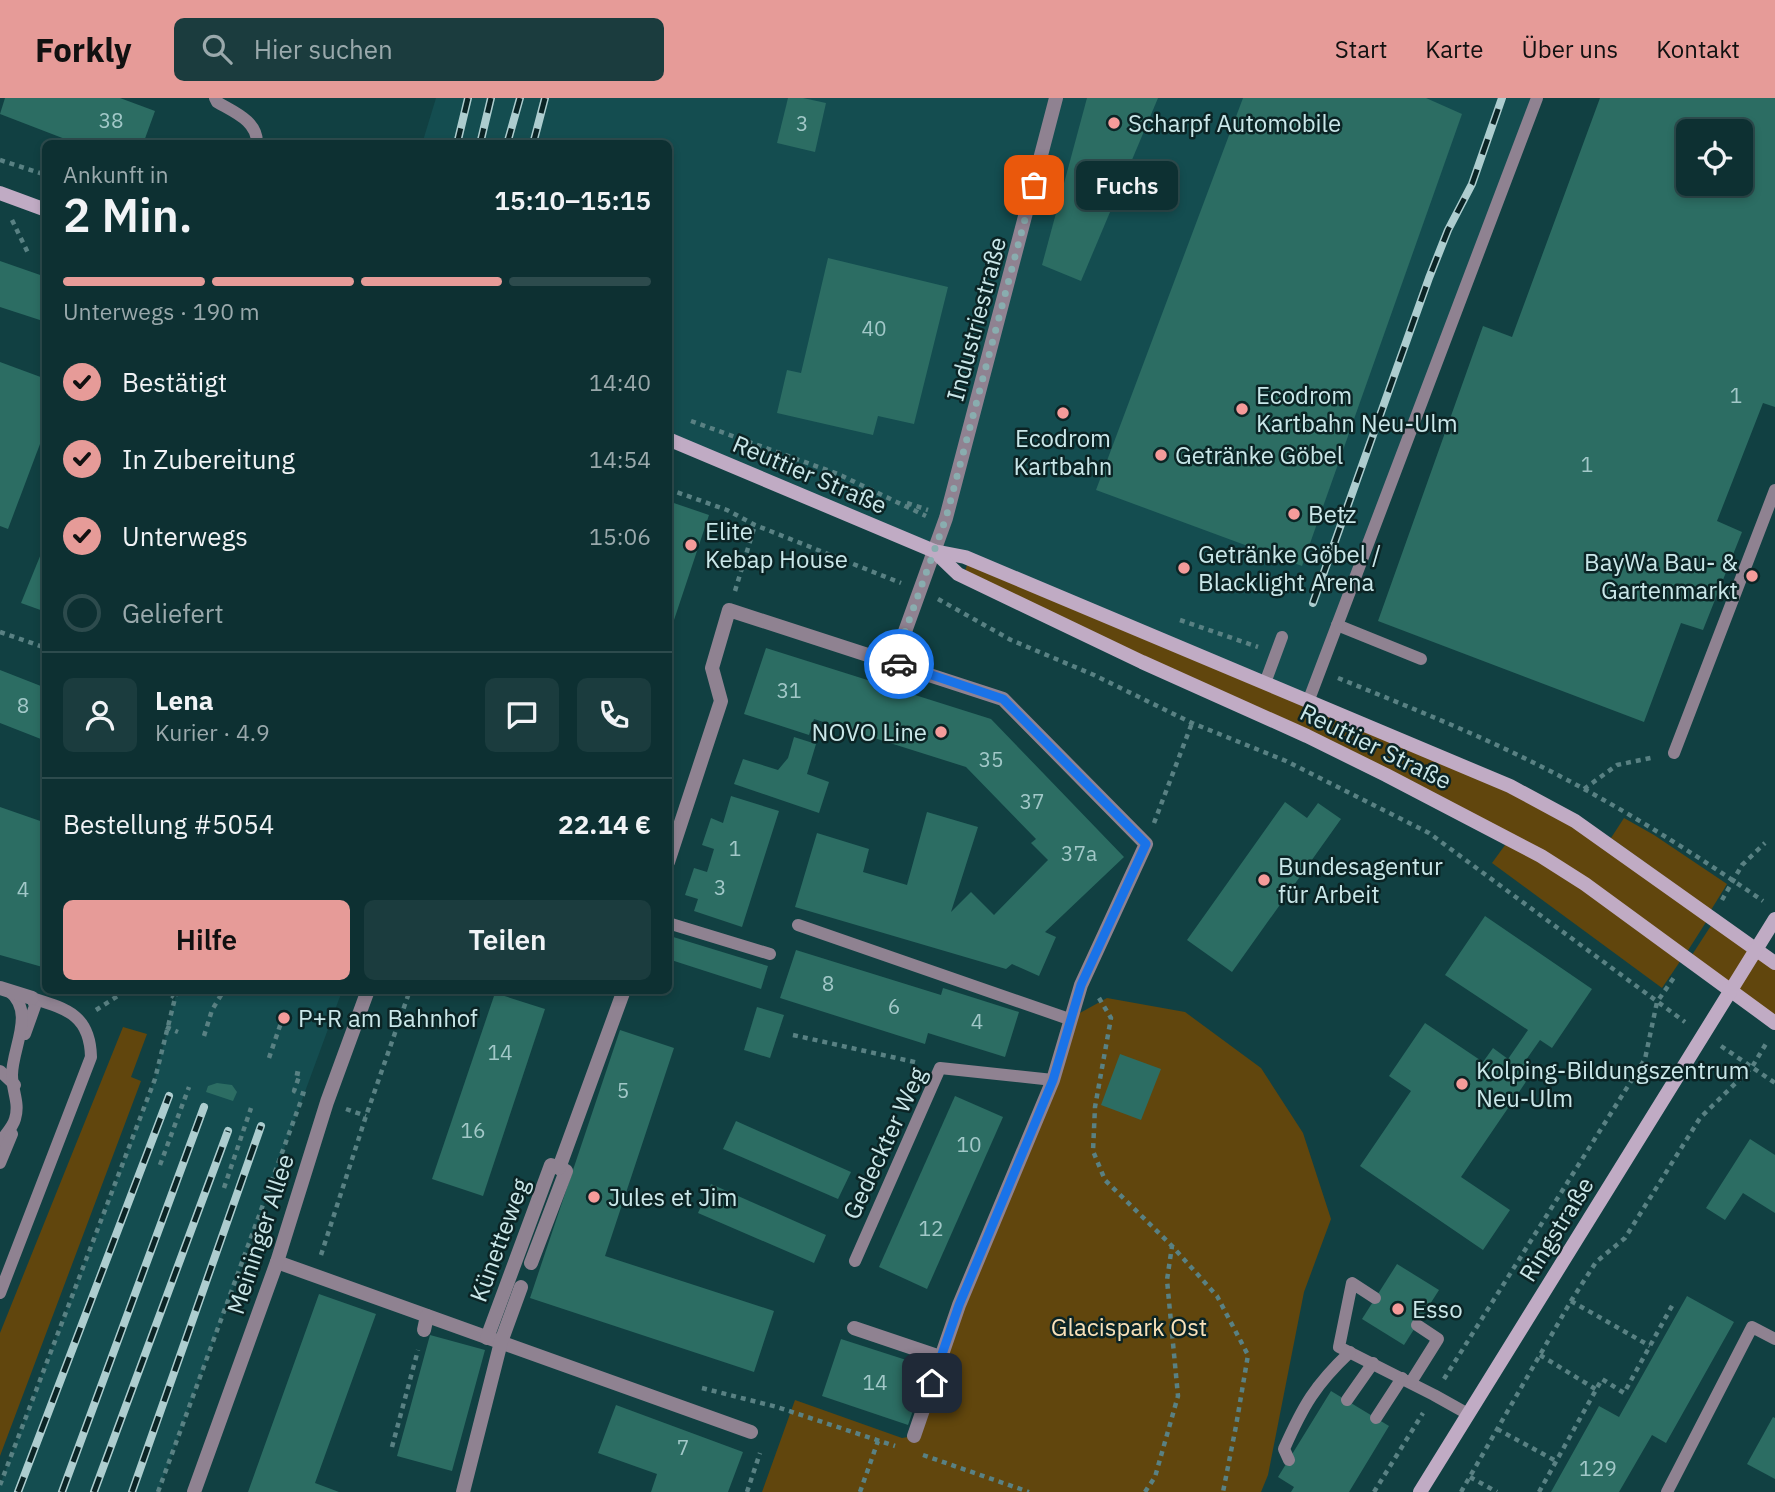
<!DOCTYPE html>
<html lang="de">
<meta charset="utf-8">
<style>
:root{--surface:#0d3032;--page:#1b3c3e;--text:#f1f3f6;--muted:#9aa9ac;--line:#2d4b4d;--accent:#e69b98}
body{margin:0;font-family:"IBM Plex Sans",sans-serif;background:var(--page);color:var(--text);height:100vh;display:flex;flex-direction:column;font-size:26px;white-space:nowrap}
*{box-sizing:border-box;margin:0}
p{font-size:23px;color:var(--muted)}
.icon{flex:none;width:38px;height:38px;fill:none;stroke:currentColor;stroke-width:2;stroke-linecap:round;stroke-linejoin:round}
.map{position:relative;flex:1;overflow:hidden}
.panel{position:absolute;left:42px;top:42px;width:630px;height:854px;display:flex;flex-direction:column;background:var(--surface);border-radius:10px;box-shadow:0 4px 10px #0003,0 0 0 2px var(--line)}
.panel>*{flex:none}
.fabs{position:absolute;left:1676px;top:21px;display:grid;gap:14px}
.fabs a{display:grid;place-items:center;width:77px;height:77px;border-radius:10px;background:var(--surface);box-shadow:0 4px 10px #0003,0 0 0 2px var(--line);font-size:35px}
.pin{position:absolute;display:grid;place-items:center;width:60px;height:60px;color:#fff;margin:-30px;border-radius:14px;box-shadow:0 4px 10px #0006}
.courier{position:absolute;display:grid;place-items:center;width:70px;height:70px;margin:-35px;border:5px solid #1a73e8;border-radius:50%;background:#fff;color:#222;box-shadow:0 2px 9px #0007}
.bubble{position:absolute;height:49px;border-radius:10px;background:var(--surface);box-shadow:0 4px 10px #0003,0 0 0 2px var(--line);font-size:23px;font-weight:600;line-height:49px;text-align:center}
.overview em{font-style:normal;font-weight:600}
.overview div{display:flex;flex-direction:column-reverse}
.overview{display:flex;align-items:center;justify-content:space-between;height:119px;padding:0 21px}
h1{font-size:46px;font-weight:600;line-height:52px}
.bar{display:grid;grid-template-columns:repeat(4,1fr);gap:10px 7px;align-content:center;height:84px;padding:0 21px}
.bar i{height:9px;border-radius:5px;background:var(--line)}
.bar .selected{background:var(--accent)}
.bar p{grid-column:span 4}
.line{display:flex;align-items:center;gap:18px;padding:0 21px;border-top:2px solid var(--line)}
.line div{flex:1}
.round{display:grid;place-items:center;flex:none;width:74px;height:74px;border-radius:10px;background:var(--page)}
ol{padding:0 21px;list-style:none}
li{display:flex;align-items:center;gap:21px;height:77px}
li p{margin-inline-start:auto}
li .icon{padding:7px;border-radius:50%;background:var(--accent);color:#111;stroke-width:4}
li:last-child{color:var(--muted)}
li i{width:38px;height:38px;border:4px solid var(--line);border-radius:50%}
.cta{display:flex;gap:14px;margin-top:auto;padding:14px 21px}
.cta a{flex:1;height:80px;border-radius:10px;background:var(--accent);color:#111;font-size:28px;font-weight:600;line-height:80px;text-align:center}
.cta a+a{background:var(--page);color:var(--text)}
header{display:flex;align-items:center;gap:42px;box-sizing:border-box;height:98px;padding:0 35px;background:var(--accent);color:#111}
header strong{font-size:33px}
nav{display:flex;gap:38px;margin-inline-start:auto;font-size:24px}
.search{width:490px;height:63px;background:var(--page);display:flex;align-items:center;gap:18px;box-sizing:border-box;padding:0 24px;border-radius:10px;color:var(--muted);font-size:26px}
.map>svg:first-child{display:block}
</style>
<header>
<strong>Forkly</strong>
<div class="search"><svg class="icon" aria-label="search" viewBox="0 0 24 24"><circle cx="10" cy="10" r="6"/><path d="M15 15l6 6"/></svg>Hier suchen</div>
<nav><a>Start</a><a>Karte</a><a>Über uns</a><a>Kontakt</a></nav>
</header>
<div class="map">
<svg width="1775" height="1394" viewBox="0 0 1775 1394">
<rect width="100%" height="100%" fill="#114042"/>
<g fill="#144d50">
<path d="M436,0H1537L1308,606L669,341L668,46H422Z"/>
<path d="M177,893H342L158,1394H0V1387L155,981Z"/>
</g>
<g fill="#61460d">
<path d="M968,464L1510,691L1572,726L1708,821L1687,854L1542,755L964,476Z"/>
<path d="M1624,720L1654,737L1727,786L1711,812L1611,740Z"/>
<path d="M1508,743L1539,760L1681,862L1662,890L1492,765Z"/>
<path d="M1712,826L1750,853L1731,885L1692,857Z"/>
<path d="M1759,857L1775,869V919L1737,890Z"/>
<path d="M1107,900L1185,914L1261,970L1303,1035L1331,1121L1304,1194L1268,1377L1261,1394H762L795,1302L902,1340L914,1338L1069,921Z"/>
<path d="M123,929L147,936L131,979L141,983L0,1358V1235Z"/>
</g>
<g fill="#2c6d63" fill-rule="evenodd">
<path d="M5,0H120L155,13L143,46H78L0,16Z"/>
<path d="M788,0H803L826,5L815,54L777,45Z"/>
<path d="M1087,0H1158L1081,183L1042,167Z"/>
<path d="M1243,0H1426L1462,16L1302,468L1096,392Z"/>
<path d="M1600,0H1775V309L1763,305L1717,423L1742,434L1703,532L1681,525L1644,624L1378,523L1483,228L1512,239ZM1689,33H1741V86H1689Z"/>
<path d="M828,160L948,189L914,326L878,318L873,337L777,315L787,272L801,275Z"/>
<path d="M0,163L46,179V224L0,209Z"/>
<path d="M0,264L46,281V330L8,431L0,428Z"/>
<path d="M668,403L709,417L669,537H668Z"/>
<path d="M45,446H46V514L21,505Z"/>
<path d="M766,550L991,621L1124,759L1045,834L1056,839L1039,878L1012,866L1006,871L795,809L817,735L869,751L863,774L907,787L927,714L978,729L951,814L971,794L994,817L1048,762L1031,745L1036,741L966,669L814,621L809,637L744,616Z"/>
<path d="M0,572L46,590V643L0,625Z"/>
<path d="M794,639L816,646L807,676L829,684L819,715L734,686L743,661L778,672L788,660Z"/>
<path d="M731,698L779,713L742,829L694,813L698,801L685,797L694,770L707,774L714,751L702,747L711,720L723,725Z"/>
<path d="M1285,704L1307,720L1318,705L1341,721L1232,874L1187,842Z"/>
<path d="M0,709L46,725V870L0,857Z"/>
<path d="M1485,818L1592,891L1552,950L1540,942L1526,962L1536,969L1461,1079L1510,1112L1483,1152L1360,1068L1411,993L1389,978L1425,925L1483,964L1493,950L1508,961L1528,932L1445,877Z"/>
<path d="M670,838L768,868L761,891L668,861Z"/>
<path d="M796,852L941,897L943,890L1019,914L1005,959L928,935L925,946L780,900Z"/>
<path d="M495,895L545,911L483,1098L432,1081Z"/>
<path d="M757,909L784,917L770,960L744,952Z"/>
<path d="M620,932L674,950L605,1158L774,1213L754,1274L530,1200Z"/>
<path d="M1120,956L1161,971L1141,1022L1101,1007Z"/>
<path d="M217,985L232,987L237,994L233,1003L206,994L208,988Z"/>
<path d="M955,998L1003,1019L927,1191L879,1169Z"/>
<path d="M736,1023L851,1074L838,1101L723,1051Z"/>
<path d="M1750,1041L1775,1057V1115L1743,1095L1725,1122L1706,1110Z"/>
<path d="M711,1086L826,1137L814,1165L698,1115Z"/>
<path d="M1397,1166L1439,1192L1404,1247L1362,1221Z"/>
<path d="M319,1196L376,1216L315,1385L339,1394H248Z"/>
<path d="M1687,1198L1734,1224L1666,1345L1652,1337L1619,1394H1551L1599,1308L1619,1319Z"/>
<path d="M430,1237L485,1252L452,1373L397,1358Z"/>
<path d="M841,1241L928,1269L908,1327L822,1298Z"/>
<path d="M1331,1293L1389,1328L1349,1394H1291L1294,1389L1278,1379Z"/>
<path d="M616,1307L743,1354L728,1394H651L657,1376L598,1355Z"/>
<path d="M1773,1319L1775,1320V1381L1747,1366Z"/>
</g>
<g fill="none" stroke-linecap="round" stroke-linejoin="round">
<g stroke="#598183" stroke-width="4.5" stroke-dasharray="5 5" stroke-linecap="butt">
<path d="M73,46V44"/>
<path d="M0,62L46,77"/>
<path d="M12,122L29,157"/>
<path d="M691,323L838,376L926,418"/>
<path d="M668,391L727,412L755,427L901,485"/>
<path d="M907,405L928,412"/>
<path d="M735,493L755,427"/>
<path d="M938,501L1011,542L1094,577L1192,625L1286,663L1429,735L1685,924"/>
<path d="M1180,522L1258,549"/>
<path d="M0,534L46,550"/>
<path d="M1338,580C1399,605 1460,629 1520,658C1605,699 1685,749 1763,803"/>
<path d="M1584,691L1617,667L1655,659"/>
<path d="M1154,725L1192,625"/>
<path d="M1722,802L1742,767L1765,745"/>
<path d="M163,892L174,899"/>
<path d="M1099,900L1111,920L1095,1009L1093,1053L1105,1082L1172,1148L1217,1198L1248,1257L1236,1328L1223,1394"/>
<path d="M96,912L127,892"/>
<path d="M166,929L178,934"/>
<path d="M793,937L919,965"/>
<path d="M204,938L212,912L224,892"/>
<path d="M1721,948L1775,985"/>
<path d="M269,960L285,913"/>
<path d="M295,975L300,976L294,993L308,997"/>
<path d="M346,1011L366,1018"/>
<path d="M160,1067L189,989"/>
<path d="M224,1090L251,1010"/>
<path d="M321,1157L366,1018L410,892"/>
<path d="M1571,1203L1650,1248"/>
<path d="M1540,1257L1597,1292"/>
<path d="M1444,1281L1645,961L1657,904L1675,878"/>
<path d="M702,1290L777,1309L895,1348"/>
<path d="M1497,1331L1556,1363"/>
<path d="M392,1349L418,1252"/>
<path d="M923,1357L1029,1394"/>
<path d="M1470,1379L1497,1394"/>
<path d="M0,1387L155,981L177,892"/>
<path d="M158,1394L302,1000"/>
<path d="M747,1394L760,1355"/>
<path d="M860,1394L878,1343"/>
<path d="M1145,1394L1155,1379L1178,1298L1167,1182L1172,1148"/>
<path d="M1374,1394L1423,1315"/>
<path d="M1461,1394L1571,1203L1596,1164L1625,1140L1700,1020L1752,969L1767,944"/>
<path d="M1539,1394L1602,1281L1624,1295L1673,1206"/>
</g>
<g stroke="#8f8291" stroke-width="12">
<path d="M215,0L217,4C234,14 258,23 257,46"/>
<path d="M1337,527L1421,561"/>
<path d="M1265,585L1282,539"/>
<path d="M1308,604L1537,0"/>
<path d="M1674,655L1775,392"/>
<path d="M668,825L770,856"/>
<path d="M798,827L1069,921"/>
<path d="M25,936L35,908L32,900"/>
<path d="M0,973L15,987"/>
<path d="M0,1044C5,1037 13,1029 15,1021C20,1005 12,993 12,977C12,950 36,914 9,893"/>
<path d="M0,1065L12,1036"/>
<path d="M855,1163L940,970L1053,982"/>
<path d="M0,1195L91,959C90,917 67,911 32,900"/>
<path d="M1375,1200L1352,1185L1339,1249L1434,1297L1468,1316"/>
<path d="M1411,1284L1438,1241L1417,1227"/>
<path d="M1347,1302L1373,1265"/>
<path d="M1376,1320L1402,1280"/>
<path d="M1289,1362L1284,1351C1303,1308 1315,1287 1350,1254"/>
<path d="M1667,1394L1752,1229L1775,1241"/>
</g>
<g stroke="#8f8291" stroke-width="14">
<path d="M894,564L946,420L1056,0"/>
<path d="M668,764L721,603L712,570L729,512L1003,601L1146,746L1081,887L1053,982L959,1207L914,1338"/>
<path d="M0,890L32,900"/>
<path d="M277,1164L751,1334"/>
<path d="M531,1165L566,1073L559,1070"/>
<path d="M854,1230L940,1259"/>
<path d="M424,1232L427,1218"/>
<path d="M487,1240L551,1067L559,1070L624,892"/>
<path d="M194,1394L277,1164L327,1004L368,892"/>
<path d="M463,1394L501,1244L521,1189"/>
</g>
<g stroke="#c0abc4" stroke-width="14">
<path d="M0,95L46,112"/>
<path d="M668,341L934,453L965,459L1510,688L1575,723L1775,865"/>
<path d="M934,453L958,476L1142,564L1307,638L1386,677L1541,758L1585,786L1775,925"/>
<path d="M1420,1394L1775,821"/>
</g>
<g stroke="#adcdcf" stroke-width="8">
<g id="rail">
<path d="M457,46L468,0"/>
<path d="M480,46L491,0"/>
<path d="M507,46L520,0"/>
<path d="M533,46L545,0"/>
<path d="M1313,505L1429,180L1448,132L1472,86L1502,0"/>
<path d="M18,1394L169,998"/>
<path d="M62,1394L204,1009"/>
<path d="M94,1394L228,1033"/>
<path d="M132,1394L261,1028"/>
</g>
</g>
<use href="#rail" stroke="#0b2425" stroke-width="5" stroke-dasharray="16" stroke-linecap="butt"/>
</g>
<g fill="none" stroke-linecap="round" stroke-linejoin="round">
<path stroke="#89adaf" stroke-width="7" stroke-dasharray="0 12.6" d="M899,566L894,564L946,420L1034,87"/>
<path stroke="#1a73e8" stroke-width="9" d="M899,566L1003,601L1146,746L1081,887L1053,982L959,1207L932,1285"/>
</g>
<g fill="#f59b9a" stroke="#0b2425" stroke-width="2.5">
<circle cx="1114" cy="25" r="7"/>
<circle cx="1242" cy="311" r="7"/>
<circle cx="1063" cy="315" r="7"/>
<circle cx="1161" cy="357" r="7"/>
<circle cx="1294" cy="416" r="7"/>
<circle cx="691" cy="447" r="7"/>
<circle cx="1184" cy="470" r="7"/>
<circle cx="1752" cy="478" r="7"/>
<circle cx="941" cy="634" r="7"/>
<circle cx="1264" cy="782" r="7"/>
<circle cx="284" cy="920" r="7"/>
<circle cx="1462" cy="986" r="7"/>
<circle cx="594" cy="1099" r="7"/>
<circle cx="1398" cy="1211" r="7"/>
</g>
<g text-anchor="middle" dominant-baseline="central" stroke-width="5" stroke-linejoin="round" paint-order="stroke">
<g font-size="21" fill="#a2c8c8">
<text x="111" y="22">38</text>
<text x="802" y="25">3</text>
<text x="874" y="230">40</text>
<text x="1736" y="297">1</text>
<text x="1587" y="366">1</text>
<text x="789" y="592">31</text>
<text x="23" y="607">8</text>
<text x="991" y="661">35</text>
<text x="1032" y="703">37</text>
<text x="735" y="750">1</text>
<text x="1079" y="755">37a</text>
<text x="720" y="789">3</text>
<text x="23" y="791">4</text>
<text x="828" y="885">8</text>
<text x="894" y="908">6</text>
<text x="977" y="923">4</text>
<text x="500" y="954">14</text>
<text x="623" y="992">5</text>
<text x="473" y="1032">16</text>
<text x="969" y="1046">10</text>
<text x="931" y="1130">12</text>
<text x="875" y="1284">14</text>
<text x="683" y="1349">7</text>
<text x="1598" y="1370">129</text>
</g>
<g font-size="24" fill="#cae7e9" stroke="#0b2425" text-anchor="start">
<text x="1128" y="25">Scharpf Automobile</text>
<text x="1256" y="297">Ecodrom<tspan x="1256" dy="28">Kartbahn Neu-Ulm</tspan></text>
<text x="1063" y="340" text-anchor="middle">Ecodrom<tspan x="1063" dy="28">Kartbahn</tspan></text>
<text x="1175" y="357">Getränke Göbel</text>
<text x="1308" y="416">Betz</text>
<text x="705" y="433">Elite<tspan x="705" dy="28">Kebap House</tspan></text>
<text x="1198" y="456">Getränke Göbel /<tspan x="1198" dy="28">Blacklight Arena</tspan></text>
<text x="1738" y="464" text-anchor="end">BayWa Bau- &amp;<tspan x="1738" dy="28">Gartenmarkt</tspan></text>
<text x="927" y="634" text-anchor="end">NOVO Line</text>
<text x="1278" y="768">Bundesagentur<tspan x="1278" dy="28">für Arbeit</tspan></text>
<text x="298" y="920">P+R am Bahnhof</text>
<text x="1476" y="972">Kolping-Bildungszentrum<tspan x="1476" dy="28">Neu-Ulm</tspan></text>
<text x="608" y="1099">Jules et Jim</text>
<text x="1412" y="1211">Esso</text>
</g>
<g font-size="24" fill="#cae7e9" stroke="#0b2425">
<text transform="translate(976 221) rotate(-75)">Industriestraße</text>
<text transform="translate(810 376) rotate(23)">Reuttier Straße</text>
<text transform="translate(1376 648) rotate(26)">Reuttier Straße</text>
<text transform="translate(884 1045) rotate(-65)">Gedeckter Weg</text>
<text transform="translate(1556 1131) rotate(-58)">Ringstraße</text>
<text transform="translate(260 1136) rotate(-72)">Meininger Allee</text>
<text transform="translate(499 1142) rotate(-70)">Künetteweg</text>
</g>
<g font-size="24" fill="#f9e1b9" stroke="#0b2425">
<text x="1129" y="1229">Glacispark Ost</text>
</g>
</g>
</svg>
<div class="fabs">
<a><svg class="icon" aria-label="locate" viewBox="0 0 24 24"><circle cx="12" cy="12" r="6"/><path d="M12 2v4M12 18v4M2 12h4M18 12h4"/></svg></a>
</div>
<div class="pin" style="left:1034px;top:87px;background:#ea580c"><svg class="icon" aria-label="bag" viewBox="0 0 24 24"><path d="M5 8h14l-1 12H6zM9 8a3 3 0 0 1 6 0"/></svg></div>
<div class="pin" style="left:932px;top:1285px;background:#1f2937"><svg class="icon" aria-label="home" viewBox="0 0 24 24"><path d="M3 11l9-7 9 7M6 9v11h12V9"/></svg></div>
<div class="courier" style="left:899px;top:566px"><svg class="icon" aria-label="car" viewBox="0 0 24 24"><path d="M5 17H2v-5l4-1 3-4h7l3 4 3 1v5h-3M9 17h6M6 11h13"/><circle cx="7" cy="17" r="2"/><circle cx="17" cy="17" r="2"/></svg></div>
<div class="bubble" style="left:1076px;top:63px;width:102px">Fuchs</div>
<section class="panel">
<div class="overview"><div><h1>2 Min.</h1><p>Ankunft in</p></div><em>15:10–15:15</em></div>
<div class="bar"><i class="selected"></i><i class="selected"></i><i class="selected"></i><i></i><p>Unterwegs · 190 m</p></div>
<ol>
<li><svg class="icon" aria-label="check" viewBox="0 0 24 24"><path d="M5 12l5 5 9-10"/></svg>Bestätigt<p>14:40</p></li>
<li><svg class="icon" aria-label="check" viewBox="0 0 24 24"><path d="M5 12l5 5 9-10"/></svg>In Zubereitung<p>14:54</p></li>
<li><svg class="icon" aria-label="check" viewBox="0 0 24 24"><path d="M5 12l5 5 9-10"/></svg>Unterwegs<p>15:06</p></li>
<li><i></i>Geliefert</li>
</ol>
<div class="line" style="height:126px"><a class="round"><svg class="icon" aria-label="person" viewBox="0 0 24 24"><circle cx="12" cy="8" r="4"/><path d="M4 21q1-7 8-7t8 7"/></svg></a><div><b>Lena</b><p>Kurier · 4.9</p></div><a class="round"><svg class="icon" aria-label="chat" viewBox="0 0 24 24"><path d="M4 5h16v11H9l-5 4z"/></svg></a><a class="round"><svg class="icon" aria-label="phone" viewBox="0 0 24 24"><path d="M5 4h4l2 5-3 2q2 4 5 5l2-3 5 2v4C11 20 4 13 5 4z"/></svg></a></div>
<div class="line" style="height:91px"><div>Bestellung #5054</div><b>22.14 €</b></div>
<div class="cta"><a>Hilfe</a><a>Teilen</a></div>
</section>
</div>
